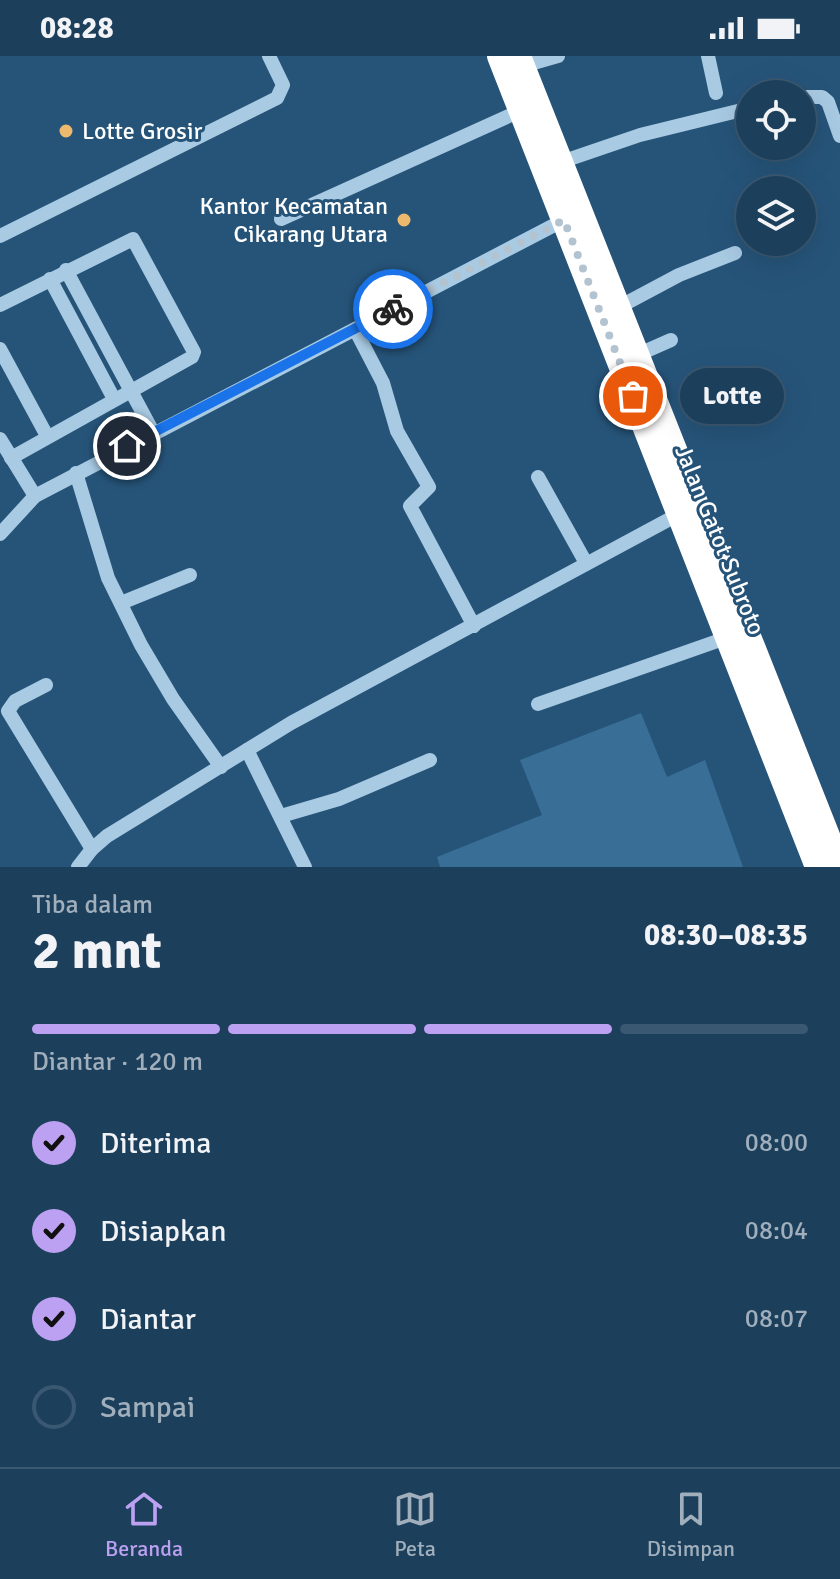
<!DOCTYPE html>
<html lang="id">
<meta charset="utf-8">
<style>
:root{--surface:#1c3f5b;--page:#294a64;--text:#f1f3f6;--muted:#a0afbb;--line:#3a5871;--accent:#bca0f2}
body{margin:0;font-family:Signika,sans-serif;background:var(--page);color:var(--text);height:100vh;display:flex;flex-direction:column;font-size:30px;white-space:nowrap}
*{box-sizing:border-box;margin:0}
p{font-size:26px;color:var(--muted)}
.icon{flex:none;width:44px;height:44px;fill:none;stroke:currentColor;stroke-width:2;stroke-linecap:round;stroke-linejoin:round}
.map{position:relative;height:811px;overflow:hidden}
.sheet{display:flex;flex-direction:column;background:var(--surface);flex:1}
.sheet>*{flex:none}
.fabs{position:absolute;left:736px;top:24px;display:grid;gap:16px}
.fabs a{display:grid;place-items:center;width:80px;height:80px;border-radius:50%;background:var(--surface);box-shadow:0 8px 32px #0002,0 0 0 2px var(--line);font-size:40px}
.pin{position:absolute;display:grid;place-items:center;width:68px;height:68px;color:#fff;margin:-34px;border:4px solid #fff;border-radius:50%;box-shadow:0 2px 8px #0007}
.courier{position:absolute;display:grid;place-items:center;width:80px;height:80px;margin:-40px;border:6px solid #1a73e8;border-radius:50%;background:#fff;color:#222;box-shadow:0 2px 10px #0007}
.bubble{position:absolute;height:56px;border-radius:28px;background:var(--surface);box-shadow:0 8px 32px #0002,0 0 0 2px var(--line);font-size:26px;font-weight:700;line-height:56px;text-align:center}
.overview em{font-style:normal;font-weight:700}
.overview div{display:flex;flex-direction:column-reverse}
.overview{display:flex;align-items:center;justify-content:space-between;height:136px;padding:0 32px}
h1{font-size:52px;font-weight:700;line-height:60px}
.bar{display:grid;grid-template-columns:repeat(4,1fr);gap:12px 8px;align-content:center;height:96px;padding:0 32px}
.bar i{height:10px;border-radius:6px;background:var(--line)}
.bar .on{background:var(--accent)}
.bar p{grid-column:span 4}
ol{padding:0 32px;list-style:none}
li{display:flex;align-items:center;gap:24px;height:88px}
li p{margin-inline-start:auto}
li .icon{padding:8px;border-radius:50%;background:var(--accent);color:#111;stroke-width:4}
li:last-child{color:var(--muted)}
li i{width:44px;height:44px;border:4px solid var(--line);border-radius:50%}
.status{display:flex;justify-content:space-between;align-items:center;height:56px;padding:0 40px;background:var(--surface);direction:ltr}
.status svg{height:22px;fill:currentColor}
.menu{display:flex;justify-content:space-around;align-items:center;height:112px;border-top:2px solid var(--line);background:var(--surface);font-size:22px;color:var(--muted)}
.menu a{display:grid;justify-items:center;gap:4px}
.menu .on{color:var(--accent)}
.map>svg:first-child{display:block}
</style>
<div class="status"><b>08:28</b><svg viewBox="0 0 49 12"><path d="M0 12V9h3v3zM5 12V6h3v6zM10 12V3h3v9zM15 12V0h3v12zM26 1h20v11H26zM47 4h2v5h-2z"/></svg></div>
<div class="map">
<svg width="840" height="811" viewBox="0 0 840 811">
<rect width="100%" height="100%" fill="#265479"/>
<path fill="#396e96" d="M641,657L667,721L705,704L743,811H440L437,801L542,759L520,704Z"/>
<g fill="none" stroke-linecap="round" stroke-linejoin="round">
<g stroke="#a8cae3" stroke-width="14">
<path d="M708,0L716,37"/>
<path d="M523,10L558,0"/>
<path d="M802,41H822L828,46L840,80"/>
<path d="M561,106L640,79L750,52"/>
<path d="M281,163L520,55"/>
<path d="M0,180L277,42L283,29L269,0"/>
<path d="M66,214L153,376"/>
<path d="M50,223L114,343"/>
<path d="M0,249L133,183L194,296L192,301L11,402"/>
<path d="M619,251L679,219L735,197"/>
<path d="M355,273L383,327L397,375L429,431L410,450L474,570"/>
<path d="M0,293L47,380"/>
<path d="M637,299L671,284"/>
<path d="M0,383L35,440"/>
<path d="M76,417L108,522L141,589L173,643L221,711"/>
<path d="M538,421L586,507"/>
<path d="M0,478L35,440L564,164"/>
<path d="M121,547L190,519"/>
<path d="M46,629L15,645L8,655L92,793"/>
<path d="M538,648L729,581"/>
<path d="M247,694L305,811"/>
<path d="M281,760L339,743L430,704"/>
<path d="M78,811L92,793L107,780L291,667L679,458"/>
</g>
<g stroke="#fff" stroke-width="24">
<path d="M499,0L817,811"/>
<path d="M519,0L840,810"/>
</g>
</g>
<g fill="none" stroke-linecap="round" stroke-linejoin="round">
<path stroke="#b3c3d0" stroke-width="8" stroke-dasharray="0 14.4" d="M393,253L564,164L633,340"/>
<path stroke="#1a73e8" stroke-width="10" d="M127,390L393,253"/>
</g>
<g fill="#ecb96d" stroke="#265479" stroke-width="3">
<circle cx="66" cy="75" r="8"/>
<circle cx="404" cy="164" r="8"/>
</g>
<g text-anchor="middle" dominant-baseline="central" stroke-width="6" stroke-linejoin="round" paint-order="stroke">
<g font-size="24" fill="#fff" stroke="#265479" text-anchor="start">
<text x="82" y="75">Lotte Grosir</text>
<text x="388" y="150" text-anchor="end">Kantor Kecamatan<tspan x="388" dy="28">Cikarang Utara</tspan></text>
</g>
<g font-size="24" fill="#fff" stroke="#265479">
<text transform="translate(720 484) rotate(68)">Jalan Gatot Subroto</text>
</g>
</g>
</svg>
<div class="fabs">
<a><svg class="icon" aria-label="locate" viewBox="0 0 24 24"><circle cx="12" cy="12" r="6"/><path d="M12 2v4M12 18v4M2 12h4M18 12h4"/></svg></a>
<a><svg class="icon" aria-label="layers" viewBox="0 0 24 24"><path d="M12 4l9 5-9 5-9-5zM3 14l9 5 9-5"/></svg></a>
</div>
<div class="pin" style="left:633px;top:340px;background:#ea580c"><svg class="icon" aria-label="bag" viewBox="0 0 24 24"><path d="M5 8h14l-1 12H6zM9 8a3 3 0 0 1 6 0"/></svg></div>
<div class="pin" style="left:127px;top:390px;background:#1f2937"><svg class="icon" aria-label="home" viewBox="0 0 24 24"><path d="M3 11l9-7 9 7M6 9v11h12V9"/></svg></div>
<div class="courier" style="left:393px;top:253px"><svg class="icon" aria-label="bike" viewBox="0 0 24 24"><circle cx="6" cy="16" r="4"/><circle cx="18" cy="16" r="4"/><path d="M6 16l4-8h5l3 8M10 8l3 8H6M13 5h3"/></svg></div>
<div class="bubble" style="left:680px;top:312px;width:104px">Lotte</div>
</div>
<section class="sheet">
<div class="overview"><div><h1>2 mnt</h1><p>Tiba dalam</p></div><em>08:30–08:35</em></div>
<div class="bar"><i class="on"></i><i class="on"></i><i class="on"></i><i></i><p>Diantar · 120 m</p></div>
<ol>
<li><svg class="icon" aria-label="check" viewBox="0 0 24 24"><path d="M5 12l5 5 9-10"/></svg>Diterima<p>08:00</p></li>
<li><svg class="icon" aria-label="check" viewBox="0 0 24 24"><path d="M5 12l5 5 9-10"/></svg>Disiapkan<p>08:04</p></li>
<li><svg class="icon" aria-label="check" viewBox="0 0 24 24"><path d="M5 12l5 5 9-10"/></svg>Diantar<p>08:07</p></li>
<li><i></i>Sampai</li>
</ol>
</section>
<nav class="menu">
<a class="on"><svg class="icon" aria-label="home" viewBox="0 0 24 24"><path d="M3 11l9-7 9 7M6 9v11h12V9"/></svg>Beranda</a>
<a><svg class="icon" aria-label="map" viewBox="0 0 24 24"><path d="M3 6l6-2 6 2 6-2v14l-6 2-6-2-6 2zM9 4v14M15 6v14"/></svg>Peta</a>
<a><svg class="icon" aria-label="saved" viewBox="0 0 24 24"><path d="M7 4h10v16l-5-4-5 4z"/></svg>Disimpan</a>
</nav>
